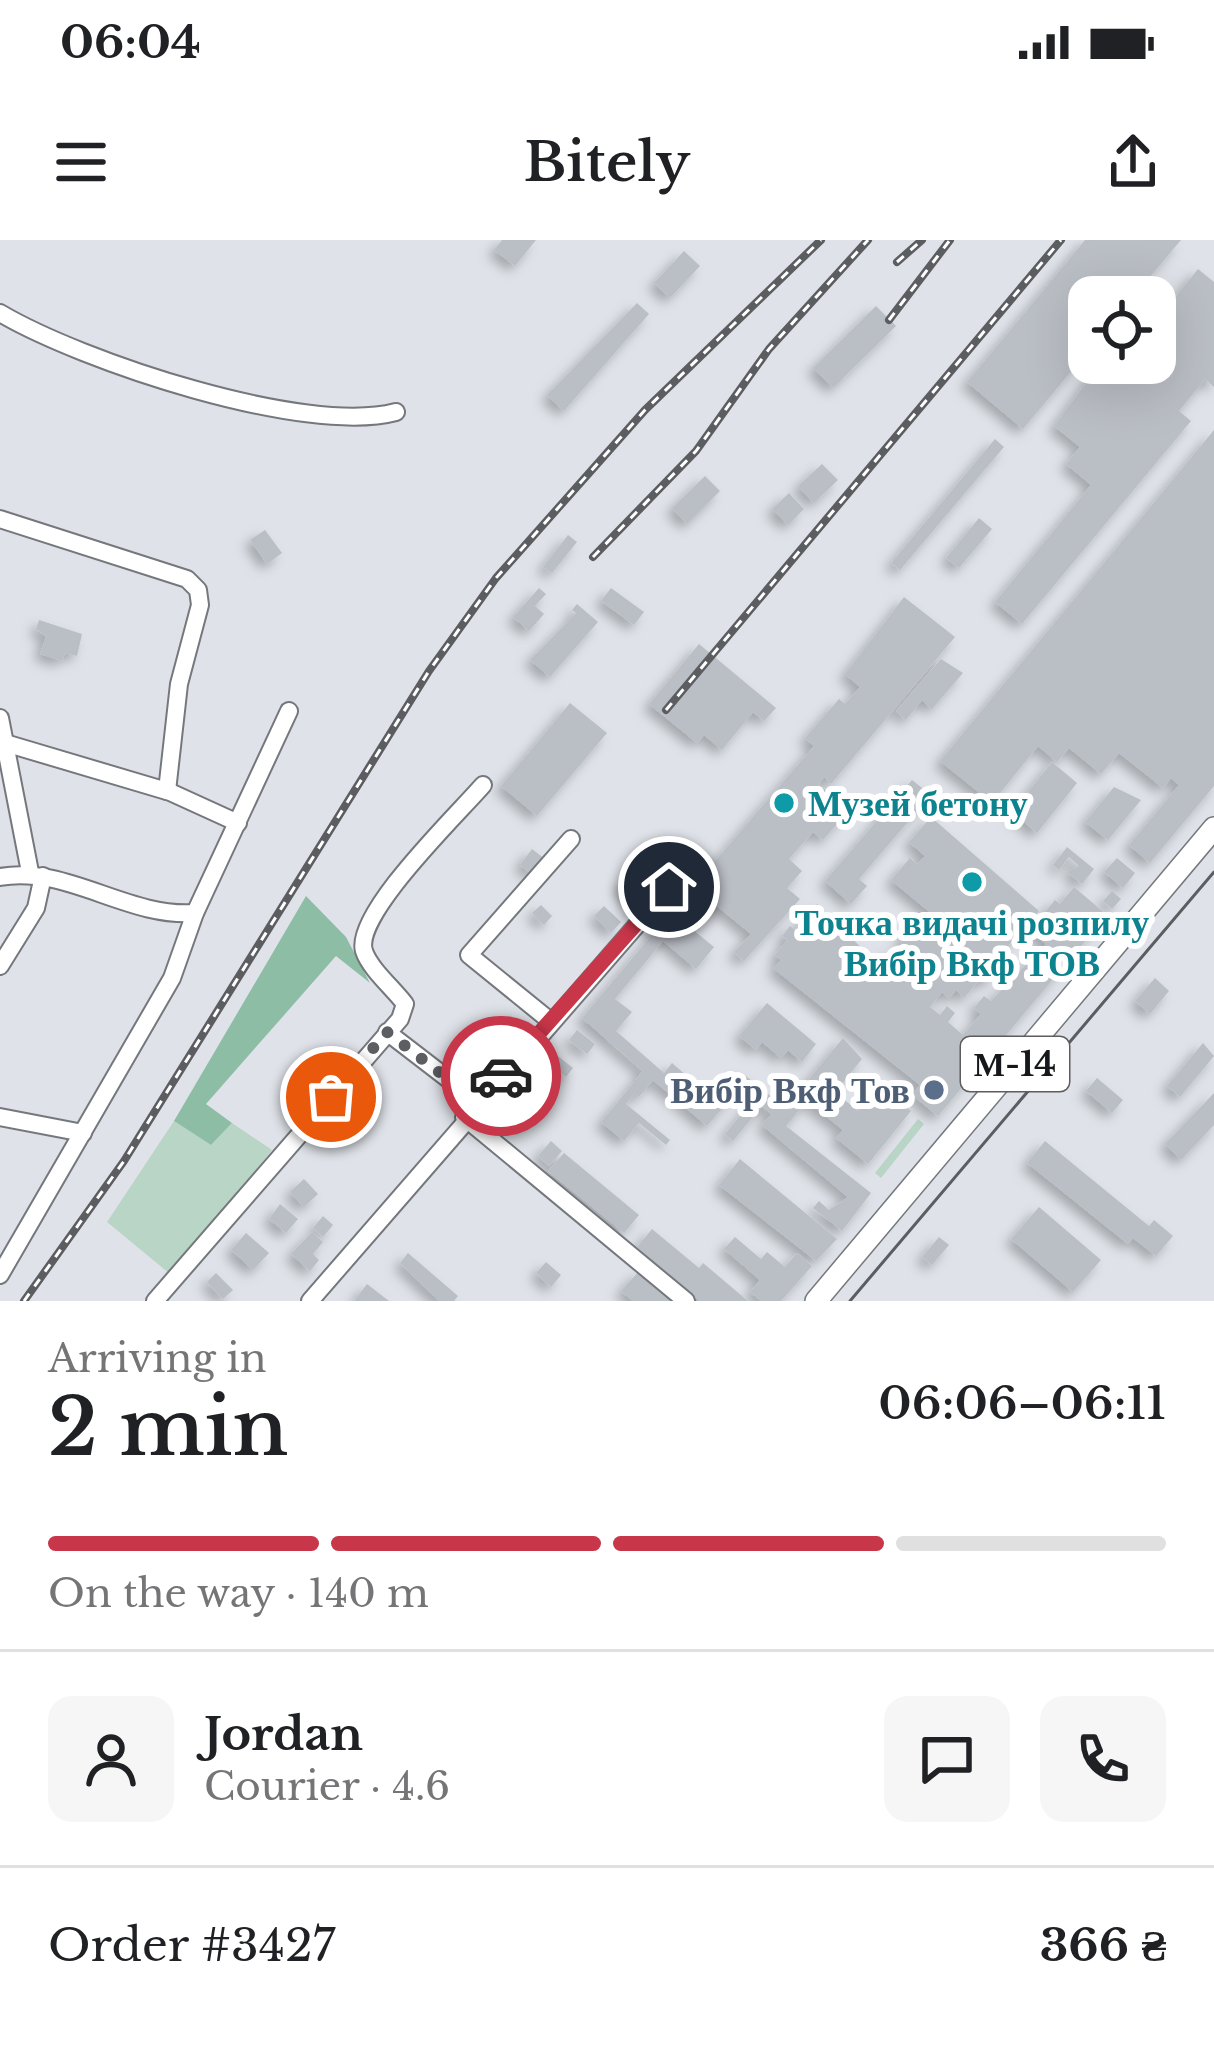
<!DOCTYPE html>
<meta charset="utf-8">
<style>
:root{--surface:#fff;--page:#f6f6f6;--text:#202124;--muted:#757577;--line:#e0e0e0;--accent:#c73649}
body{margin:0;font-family:"Libre Baskerville",serif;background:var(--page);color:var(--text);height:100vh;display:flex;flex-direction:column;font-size:45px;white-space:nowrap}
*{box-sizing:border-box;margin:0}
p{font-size:39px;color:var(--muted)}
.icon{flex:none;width:66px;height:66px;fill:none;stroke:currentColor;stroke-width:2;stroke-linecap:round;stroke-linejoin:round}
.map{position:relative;height:1061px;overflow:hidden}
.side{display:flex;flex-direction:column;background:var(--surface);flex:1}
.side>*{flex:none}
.buttons{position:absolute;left:1068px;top:36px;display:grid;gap:24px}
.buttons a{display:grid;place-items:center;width:108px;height:108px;border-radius:24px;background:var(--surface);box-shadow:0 12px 48px #0002;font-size:60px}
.pin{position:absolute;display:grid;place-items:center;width:102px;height:102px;color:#fff;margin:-51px;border:6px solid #fff;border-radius:50%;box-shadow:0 3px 12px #0007}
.courier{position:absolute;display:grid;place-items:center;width:120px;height:120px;margin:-60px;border:9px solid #c73649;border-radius:50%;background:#fff;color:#222;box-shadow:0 3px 15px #0007}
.overview em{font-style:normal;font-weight:600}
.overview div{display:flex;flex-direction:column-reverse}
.overview{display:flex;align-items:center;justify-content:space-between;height:204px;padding:0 48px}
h1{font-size:78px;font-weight:600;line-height:90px}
.bar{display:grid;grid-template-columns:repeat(4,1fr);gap:18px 12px;align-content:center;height:144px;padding:0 48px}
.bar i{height:15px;border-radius:9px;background:var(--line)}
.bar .active{background:var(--accent)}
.bar p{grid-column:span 4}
.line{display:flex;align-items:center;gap:30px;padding:0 48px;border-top:3px solid var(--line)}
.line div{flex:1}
.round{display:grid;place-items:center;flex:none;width:126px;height:126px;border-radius:24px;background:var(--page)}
.status{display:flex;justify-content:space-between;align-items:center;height:84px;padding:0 60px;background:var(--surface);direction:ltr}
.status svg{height:33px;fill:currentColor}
header{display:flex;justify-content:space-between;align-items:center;height:156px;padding:0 48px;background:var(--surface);font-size:54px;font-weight:600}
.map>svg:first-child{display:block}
</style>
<div class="status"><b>06:04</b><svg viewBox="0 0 49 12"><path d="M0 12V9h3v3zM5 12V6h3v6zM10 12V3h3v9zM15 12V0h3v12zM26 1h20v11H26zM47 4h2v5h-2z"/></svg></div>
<header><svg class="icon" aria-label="menu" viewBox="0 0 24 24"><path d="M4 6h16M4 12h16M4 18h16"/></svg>Bitely<svg class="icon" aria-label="share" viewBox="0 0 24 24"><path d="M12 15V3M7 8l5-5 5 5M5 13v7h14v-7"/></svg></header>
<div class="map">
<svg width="1214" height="1061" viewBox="0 0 1214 1061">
<defs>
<filter id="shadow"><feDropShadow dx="-6" dy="6" stdDeviation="6" flood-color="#0004"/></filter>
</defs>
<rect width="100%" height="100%" fill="#dfe3e9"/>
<g fill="#b9d5c6">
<path d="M918,879L924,884L881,938L875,933Z"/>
<path d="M174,881L211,905L232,883L272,910L170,1034L107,982Z"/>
</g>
<path fill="#8ebda5" d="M306,656L346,697L370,743L336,716L206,864L232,883L211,905L174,881Z"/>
<g fill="#babec5" filter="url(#shadow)">
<path d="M502,0H536L515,26L494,10Z"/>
<path d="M1085,0H1181L1133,57H1089V110L1023,189L967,142Z"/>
<path d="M684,11L700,26L670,58L654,43Z"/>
<path d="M1198,29L1214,42V147L1205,139L1179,171L1191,181L1022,384L995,362L1091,245L1066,224L1080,207L1054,186L1101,123H1155V82Z"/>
<path d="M637,63L649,74L564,171L547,155Z"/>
<path d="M876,66L896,86L833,148L813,128Z"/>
<path d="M1214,190V546L1150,623L1129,605L1179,545L1171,538L1163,548L1119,513L1101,534L1069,508L1057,522L1038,506L992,563L940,521Z"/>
<path d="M995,199L1004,207L900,330L891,323Z"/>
<path d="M822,224L838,240L814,263L798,246Z"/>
<path d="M705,236L720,251L687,284L672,268Z"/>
<path d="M789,253L804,269L788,285L772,269Z"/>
<path d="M979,278L992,289L959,328L946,318Z"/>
<path d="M265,290L282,313L267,324L250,300Z"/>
<path d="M568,295L577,302L552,333L543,327Z"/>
<path d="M539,348L546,354L535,366L544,374L529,391L513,377Z"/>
<path d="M611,348L644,372L634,385L601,361Z"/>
<path d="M904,357L955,397L831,544L824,537L818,545L852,567L823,600L813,592L789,619L802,631L787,648L800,659L744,721L734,712L751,694L712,662L703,673L684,657L814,506L805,498L839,459L845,464L860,447L845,434Z"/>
<path d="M577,364L598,382L550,437L530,420L576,373L572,370Z"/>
<path d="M39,380L82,394L77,416L65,413L62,421L40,414L46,396L36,389Z"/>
<path d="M699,404L776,468L764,481L753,472L722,510L704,495L697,503L649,464Z"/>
<path d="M941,419L963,433L932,469L922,460L906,480L896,471Z"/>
<path d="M570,463L607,493L537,576L501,546Z"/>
<path d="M1052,522L1077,543L1037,593L1012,572Z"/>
<path d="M912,540L931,555L859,639L867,646L851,664L825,641Z"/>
<path d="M1114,547L1141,560L1108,600L1085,582Z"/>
<path d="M931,577L1039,671L991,725L997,730L986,743L980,739L964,758L956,750L949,758L942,752L930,767L940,775L947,766L955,773L948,782L963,795L981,774L974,768L984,756L991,761L1046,704L1030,690L1055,660L1060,664L1074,647L1107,675L938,876L912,855L920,845L773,728L781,720L775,715L787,700L782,696L790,686L795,690L817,664L878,724L891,709L910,725L916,717L899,701L922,674L951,699L956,694L891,640L910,618L917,624L925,616L909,602Z"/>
<path d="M1067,607L1094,629L1082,644L1067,632L1079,626L1069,617L1059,630L1053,625Z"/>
<path d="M532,609L545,619L533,635L520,625Z"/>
<path d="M1117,618L1135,633L1123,648L1104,632Z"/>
<path d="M627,637L644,652L635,662L618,646Z"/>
<path d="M1112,651L1121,659L1112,669L1103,661Z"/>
<path d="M541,665L552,676L544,685L532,673Z"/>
<path d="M604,666L621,682L611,693L594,676Z"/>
<path d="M671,672L714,707L696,729L663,701L615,759L632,772L616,791L664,833L672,823L716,861L741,832L785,868L843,798L862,819L835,852L858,871L880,845L911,871L868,924L836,898L843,890L807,861L786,886L871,953L842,991L813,968L819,961L829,970L848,957L762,885L772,874L762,866L733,901L725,894L754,859L740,848L707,886L653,840L639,857L635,853L626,864L670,900L666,905L639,883L624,901L601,882L643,831L582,778Z"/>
<path d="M1155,738L1169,751L1150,774L1135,761Z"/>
<path d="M767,763L816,804L802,822L788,810L781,818L762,802L756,810L739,796Z"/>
<path d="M577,790L595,804L587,814L569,800Z"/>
<path d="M1203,803L1214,816L1180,857L1167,846Z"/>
<path d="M554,813L573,828L566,837L547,821Z"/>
<path d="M1097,838L1123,860L1112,873L1086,851Z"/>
<path d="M535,839L552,854L543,864L526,849Z"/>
<path d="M1214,853V885L1181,920L1165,904Z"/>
<path d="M551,901L562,911L549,926L538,916Z"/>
<path d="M1045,901L1149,986L1154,980L1173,996L1156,1016L1133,998L1128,1004L1027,923Z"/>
<path d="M564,913L639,975L624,993L548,931Z"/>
<path d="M740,919L837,999L816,1021L719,945Z"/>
<path d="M304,939L318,954L304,967L290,952Z"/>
<path d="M280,964L298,979L286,993L269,979Z"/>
<path d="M1039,967L1101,1020L1073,1052L1011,999Z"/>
<path d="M323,976L333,985L323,997L313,988Z"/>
<path d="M652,989L699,1028L703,1023L748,1061H700L637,1007Z"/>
<path d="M312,992L323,1002L313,1014L319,1020L310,1031L291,1014Z"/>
<path d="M246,993L269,1013L253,1030L231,1010Z"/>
<path d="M735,997L761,1019L767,1012L785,1027L797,1013L812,1026L781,1061H761L750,1052L760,1040L724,1009Z"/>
<path d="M939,997L949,1005L932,1025L922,1017Z"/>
<path d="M408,1013L458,1056L454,1061H439L400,1023Z"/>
<path d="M546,1022L561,1035L551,1047L536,1033Z"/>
<path d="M639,1031L673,1061H633L621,1051Z"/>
<path d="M216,1033L233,1050L223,1059L207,1042Z"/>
<path d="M367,1044L389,1061H354Z"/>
</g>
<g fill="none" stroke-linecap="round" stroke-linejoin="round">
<g stroke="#74787d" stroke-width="20">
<g id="minor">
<path d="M0,73C81,121 305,196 396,172"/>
<path d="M0,279L187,339L198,350L200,365L179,444L167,551"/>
<path d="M0,478L30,632"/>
<path d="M5,503L170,552L238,583"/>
<path d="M0,637C67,625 127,678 195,673"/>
<path d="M0,726L36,668L43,636"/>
<path d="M549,780L469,715L571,599"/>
<path d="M387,792L478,862"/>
<path d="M0,877L83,893"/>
<path d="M464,877L686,1061"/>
<path d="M0,1035L172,738L195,673L289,471"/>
<path d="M155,1061L400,779L405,764C393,748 370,729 364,711C353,675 458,574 483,545"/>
<path d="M310,1061L669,648"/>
</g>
</g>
<g stroke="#74787d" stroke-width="24">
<path id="major" d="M816,1061L1214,588"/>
</g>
<use href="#minor" stroke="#fff" stroke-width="16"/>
<use href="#major" stroke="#fff" stroke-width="21"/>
<path stroke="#5b5d61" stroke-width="3" d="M850,1061L1214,632"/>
<g stroke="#5b5d61" stroke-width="8">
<g id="rail">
<path d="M897,22L922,0"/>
<path d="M889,80L950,0"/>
<path d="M593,317L696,211L769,109L868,0"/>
<path d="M666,470L1061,0"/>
<path d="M24,1061L124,921L429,431L496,338L645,170L821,0"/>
</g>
</g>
<use href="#rail" stroke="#fff" stroke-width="3" stroke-dasharray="9" stroke-linecap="butt"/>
</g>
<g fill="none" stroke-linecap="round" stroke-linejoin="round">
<path stroke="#5c5e62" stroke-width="12" stroke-dasharray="0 21.6" d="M331,857L387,792L478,862L501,836"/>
<path stroke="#c73649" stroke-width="15" d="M501,836L669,647"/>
</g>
<g fill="#0f9aa8" stroke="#fff" stroke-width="4.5">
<circle cx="784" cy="563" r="12"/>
<circle cx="972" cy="642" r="12"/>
</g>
<circle fill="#5c6f8a" stroke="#fff" stroke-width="4.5" cx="934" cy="850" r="12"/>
<g text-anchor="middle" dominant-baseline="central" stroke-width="12" stroke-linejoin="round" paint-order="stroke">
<rect fill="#fff" stroke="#5c5d5f" stroke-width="3" x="961" y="797" width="108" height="54" rx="9"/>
<g font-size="33" font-weight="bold" fill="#16171a">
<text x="1015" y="824">М-14</text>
</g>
<g font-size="36" font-weight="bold" fill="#0d838f" stroke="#fff" text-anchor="start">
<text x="808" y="563">Музей бетону</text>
<text x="972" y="682" text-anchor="middle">Точка видачі розпилу<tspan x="972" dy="41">Вибір Вкф ТОВ</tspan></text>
</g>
<g font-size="36" font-weight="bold" fill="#4e5e75" stroke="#fff" text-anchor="end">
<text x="910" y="850">Вибір Вкф Тов</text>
</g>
</g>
</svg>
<div class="buttons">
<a><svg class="icon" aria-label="locate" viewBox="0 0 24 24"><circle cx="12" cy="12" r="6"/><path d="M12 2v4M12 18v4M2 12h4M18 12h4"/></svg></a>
</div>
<div class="pin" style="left:331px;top:857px;background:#ea580c"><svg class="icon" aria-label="bag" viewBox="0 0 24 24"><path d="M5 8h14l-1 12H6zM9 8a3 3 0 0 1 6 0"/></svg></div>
<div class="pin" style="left:669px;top:647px;background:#1f2937"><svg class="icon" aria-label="home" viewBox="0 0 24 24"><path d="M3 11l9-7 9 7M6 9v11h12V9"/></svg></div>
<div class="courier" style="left:501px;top:836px"><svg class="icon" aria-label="car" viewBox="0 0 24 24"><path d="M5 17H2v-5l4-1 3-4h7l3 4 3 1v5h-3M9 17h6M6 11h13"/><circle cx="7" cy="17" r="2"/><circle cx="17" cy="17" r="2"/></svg></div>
</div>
<section class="side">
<div class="overview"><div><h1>2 min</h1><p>Arriving in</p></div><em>06:06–06:11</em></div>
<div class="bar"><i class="active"></i><i class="active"></i><i class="active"></i><i></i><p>On the way · 140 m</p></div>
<div class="line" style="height:216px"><a class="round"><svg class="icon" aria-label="person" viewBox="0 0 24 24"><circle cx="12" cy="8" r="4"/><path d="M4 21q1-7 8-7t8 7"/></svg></a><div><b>Jordan</b><p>Courier · 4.6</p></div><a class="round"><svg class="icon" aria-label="chat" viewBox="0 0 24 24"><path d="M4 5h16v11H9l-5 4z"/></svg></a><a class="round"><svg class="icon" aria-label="phone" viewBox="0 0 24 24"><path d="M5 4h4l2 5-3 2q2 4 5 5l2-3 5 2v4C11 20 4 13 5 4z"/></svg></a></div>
<div class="line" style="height:156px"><div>Order #3427</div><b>366 ₴</b></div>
</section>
